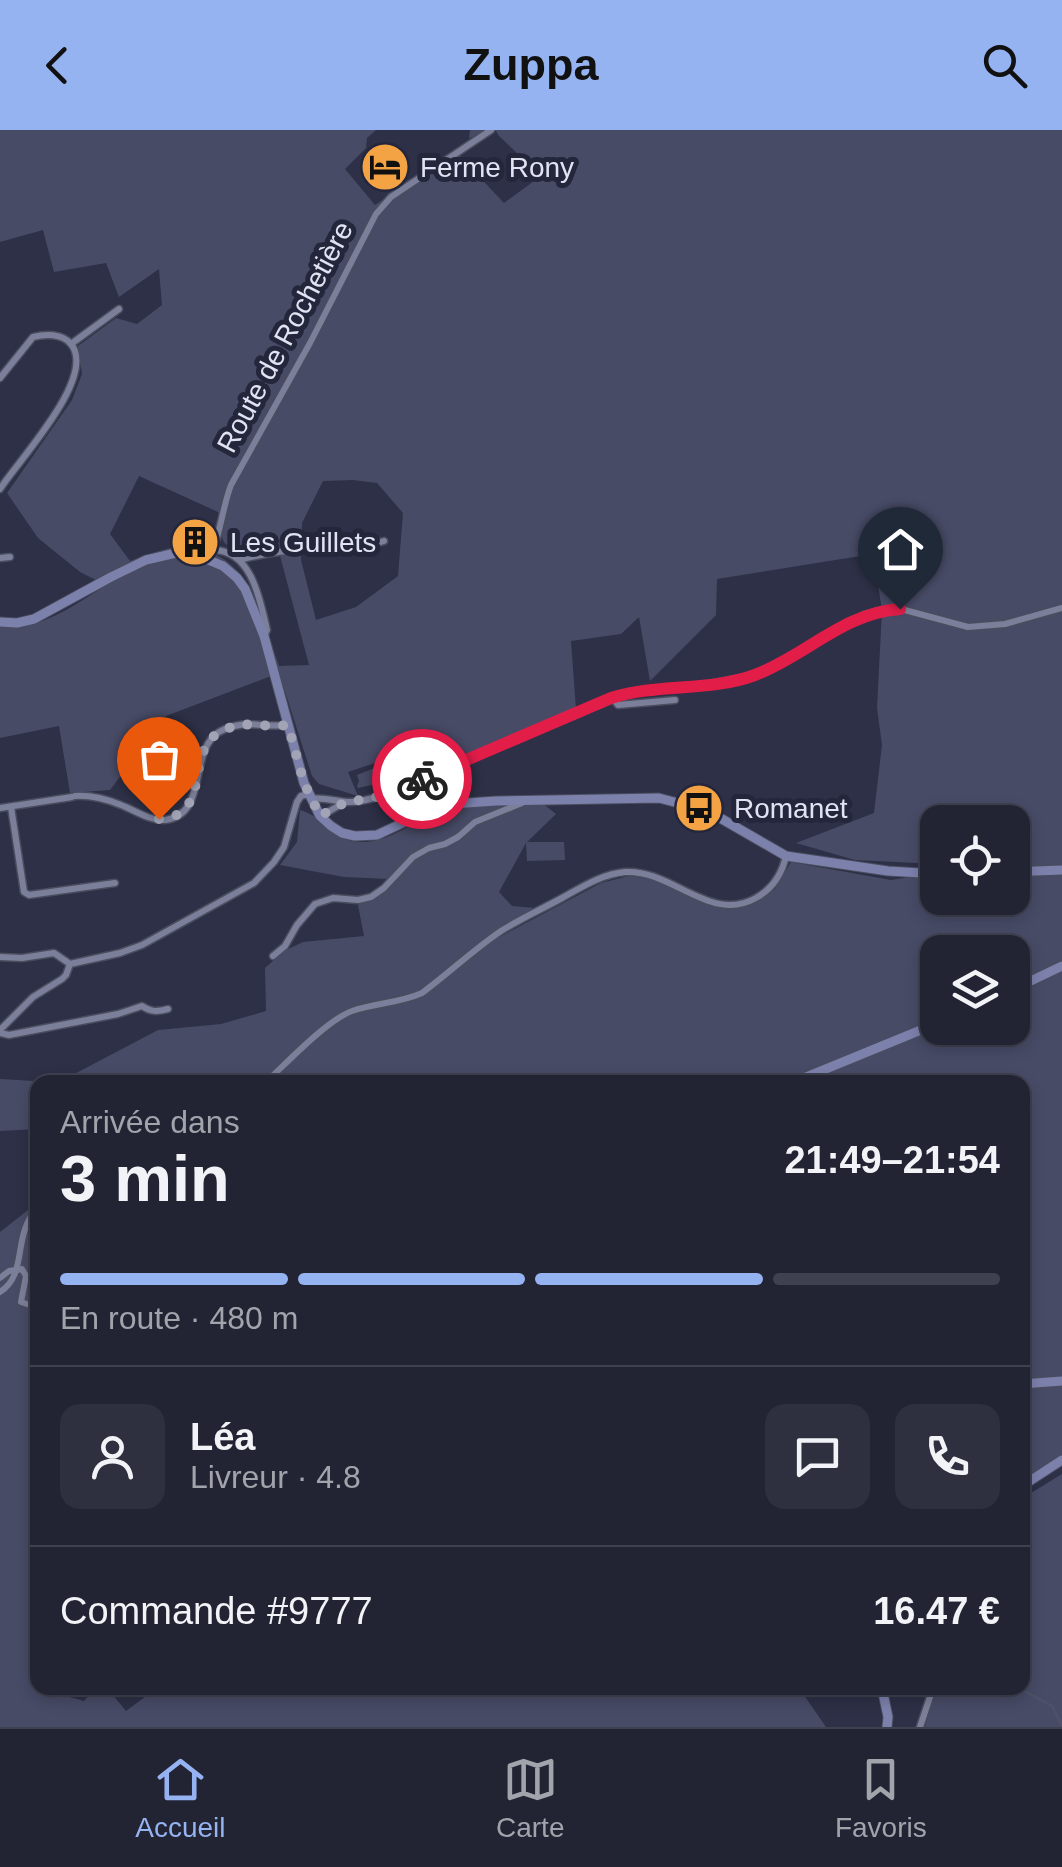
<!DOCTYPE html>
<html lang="fr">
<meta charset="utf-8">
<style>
:root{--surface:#222434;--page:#2e3040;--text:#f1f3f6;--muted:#a2a4ac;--line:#3f414f;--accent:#95b2f1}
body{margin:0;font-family:Helvetica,sans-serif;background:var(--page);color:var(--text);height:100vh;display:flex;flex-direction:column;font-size:38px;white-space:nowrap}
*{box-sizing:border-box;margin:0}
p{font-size:32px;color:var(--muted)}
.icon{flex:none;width:55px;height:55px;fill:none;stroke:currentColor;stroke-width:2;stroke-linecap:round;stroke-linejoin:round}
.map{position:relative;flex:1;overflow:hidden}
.panel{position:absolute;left:30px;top:945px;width:1000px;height:620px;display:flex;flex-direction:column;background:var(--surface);border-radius:20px;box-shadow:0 5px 15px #0003,0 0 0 2px var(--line)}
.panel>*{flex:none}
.controls{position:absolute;left:920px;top:675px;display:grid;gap:20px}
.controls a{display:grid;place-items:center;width:110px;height:110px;border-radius:20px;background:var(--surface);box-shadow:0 5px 15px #0003,0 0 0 2px var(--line);font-size:50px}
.pin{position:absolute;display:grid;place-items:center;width:85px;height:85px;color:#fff;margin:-102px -42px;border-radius:50% 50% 50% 0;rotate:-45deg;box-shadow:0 0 10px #0007}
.pin .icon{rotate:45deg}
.courier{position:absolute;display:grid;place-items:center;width:100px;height:100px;margin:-50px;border:8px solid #e11d48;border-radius:50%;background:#fff;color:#222;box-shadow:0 2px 12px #0007}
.headline em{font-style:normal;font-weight:700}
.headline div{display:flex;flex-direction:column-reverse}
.headline{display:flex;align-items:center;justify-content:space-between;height:170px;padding:0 30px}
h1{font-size:65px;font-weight:700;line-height:75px}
.bar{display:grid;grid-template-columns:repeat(4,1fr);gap:15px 10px;align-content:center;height:120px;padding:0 30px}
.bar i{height:12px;border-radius:8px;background:var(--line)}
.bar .on{background:var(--accent)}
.bar p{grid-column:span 4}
.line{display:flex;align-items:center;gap:25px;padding:0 30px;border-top:2px solid var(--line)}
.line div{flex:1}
.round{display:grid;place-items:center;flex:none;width:105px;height:105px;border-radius:20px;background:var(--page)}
header{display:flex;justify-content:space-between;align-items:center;height:130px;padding:0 30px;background:var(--accent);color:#111;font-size:45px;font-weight:700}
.menu{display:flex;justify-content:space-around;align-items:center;height:140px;border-top:2px solid var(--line);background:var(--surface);font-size:28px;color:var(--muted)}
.menu a{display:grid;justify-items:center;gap:5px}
.menu .on{color:var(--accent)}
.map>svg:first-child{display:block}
</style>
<header><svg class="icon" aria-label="back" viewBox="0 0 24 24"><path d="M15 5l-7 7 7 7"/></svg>Zuppa<svg class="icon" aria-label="search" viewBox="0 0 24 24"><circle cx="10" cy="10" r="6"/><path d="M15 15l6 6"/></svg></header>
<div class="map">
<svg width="1062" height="1597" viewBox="0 0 1062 1597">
<rect width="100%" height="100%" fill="#2d3046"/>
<g fill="#484b66" fill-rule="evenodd">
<path d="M0,0H376L367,8L366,18L345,39L375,75L456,22L504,73L541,46L499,6L496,1L469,8L470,0H1062V1325L1023,1351L1022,952H38L37,999L0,1001V949L34,951L50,946L63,950L158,900L221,894L266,881L265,838L284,821L303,812L364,806L358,775L389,749L344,747L280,735L297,712L300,680C320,685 336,708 353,711C386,717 410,691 440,683C470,676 501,671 532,665L556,684L527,712H564L565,730L527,731L526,713L499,762L512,776L535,778L506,794L494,810L601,753L629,746L653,749L696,770L724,779L749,776L775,759L791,732L891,750L937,743L938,768H1012V692H938L937,734L855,730L796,713L874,683L882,615L877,578L882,480L873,424L717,449L716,485L650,551L639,487L621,504L571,511L576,579L457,631L416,636L405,623L348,642L358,666L319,654L312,646L279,543L166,586L110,660L70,663L59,596L0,608V496C36,503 77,474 106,455L80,442L38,408L7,363L72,270L82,244L78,216L116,188L137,194L162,175L159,139L119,167L106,133L54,142L43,100L0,112ZM139,346L218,382L223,388C222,395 220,406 224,412C235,427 263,422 279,422L309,535L279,536C261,484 251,420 183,417C167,416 146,426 130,431L110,404ZM353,350L377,353L403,383L398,446L356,477L316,490L301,430L302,393L323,351ZM938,822H1012V898H938Z"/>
<path d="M405,626L411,647L379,659L377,654L358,658L357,656L359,651L357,645Z"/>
<path d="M37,1073L38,1558L84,1571L96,1558H107L126,1581L157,1558H799L826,1597H0V1102Z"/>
<path d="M1062,1344V1597H925L936,1558H1022L1023,1368Z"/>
</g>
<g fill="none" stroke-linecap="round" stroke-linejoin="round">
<path stroke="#4f516a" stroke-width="2.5" d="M1019,1558L1052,1576L1062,1596"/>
<g stroke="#4b4d5f" stroke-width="9">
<g id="street">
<path d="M71,214L119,179"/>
<path d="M0,248L33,207C45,204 62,203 71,214C98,247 17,332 0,359"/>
<path d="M214,420C252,421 260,470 267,500L264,506"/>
<path d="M0,428L10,427"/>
<path d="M209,429C220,409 222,378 231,355L310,213L376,84L391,67L491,0"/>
<path d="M240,430C270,421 305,419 336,416C353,414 367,417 384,411"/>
<path d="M612,567L618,575L675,570"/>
<path d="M75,666C91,665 106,669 121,675C134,680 150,691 165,690C209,685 188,621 219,602C244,588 262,598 287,595"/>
<path d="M311,669C324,667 334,671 346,672C360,673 377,667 390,663L629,562L698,556L752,546L778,535L864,485L882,480L901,479L968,497L1005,494L1062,478"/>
<path d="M11,677L24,762L29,765L115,753"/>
<path d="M0,678L72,667"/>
<path d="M321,686L345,672"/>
<path d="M273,826L285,816L297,795L315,774L333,768L358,770L371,767L384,758L413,727L429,718L445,714L458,707L475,692L522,673"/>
<path d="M0,827L22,828L54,823L70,834"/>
<path d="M70,834L120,823L142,815L254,753L274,732L284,717L297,672L301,666L309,664"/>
<path d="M0,900L33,867L62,849L66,845L70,834"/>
<path d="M0,903L9,905L118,884L142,876C151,882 157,882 168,879"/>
<path d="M266,952C287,933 327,890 352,881C375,873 400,873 422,863C449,843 473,820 501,801C520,789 542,779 562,768C582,757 602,744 625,742C672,739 710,794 756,768C772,759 782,744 786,726"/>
<path d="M17,1140L22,1139L26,1146L21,1172L30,1175L38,1170"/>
<path d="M0,1148L9,1141L16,1140"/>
<path d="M0,1162C29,1143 11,1106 38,1077"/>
<path d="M920,1597L933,1558"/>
</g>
</g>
<g stroke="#4b4d5f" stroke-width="11">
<g id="secondary">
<path d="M0,492L17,493L34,489L111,447L146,430L176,423L199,426L223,436L237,448L245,459L264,506L304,653L320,686L331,696L342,703L355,706L377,705L430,680L452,674L496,671L659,668L708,681L786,726L888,741L938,744"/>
<path d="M1012,742L1062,740"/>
<path d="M1012,860L1062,836"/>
<path d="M794,952L938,893"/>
<path d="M1022,1254L1062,1251"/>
<path d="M1022,1356L1062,1330"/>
<path d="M882,1558L888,1587L887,1597"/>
</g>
</g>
<use href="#street" stroke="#7b7f99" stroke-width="6"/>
<use href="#secondary" stroke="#7c81ac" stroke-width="9"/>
</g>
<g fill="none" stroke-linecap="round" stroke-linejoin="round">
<path stroke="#a2a4b6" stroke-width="10" stroke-dasharray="0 18" d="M159,689C212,687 185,624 217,604C243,587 262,599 288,595L304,653L320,686L346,672L374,668L422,649"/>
<path stroke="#e11d48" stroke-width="12" d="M422,649L611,568C658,553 709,562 755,545C807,525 843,483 900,479"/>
</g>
<defs>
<g id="hotel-disc" transform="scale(2.5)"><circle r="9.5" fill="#f4a344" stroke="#24263c"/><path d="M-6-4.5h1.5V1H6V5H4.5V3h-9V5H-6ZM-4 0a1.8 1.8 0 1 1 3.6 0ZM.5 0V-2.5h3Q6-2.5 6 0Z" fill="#111"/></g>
<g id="building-disc" transform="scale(2.5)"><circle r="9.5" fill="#f4a344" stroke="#24263c"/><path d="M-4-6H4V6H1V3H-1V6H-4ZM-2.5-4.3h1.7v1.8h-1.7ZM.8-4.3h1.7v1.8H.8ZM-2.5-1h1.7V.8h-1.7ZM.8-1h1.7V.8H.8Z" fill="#111"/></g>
<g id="bus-disc" transform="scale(2.5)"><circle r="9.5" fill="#f4a344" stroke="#24263c"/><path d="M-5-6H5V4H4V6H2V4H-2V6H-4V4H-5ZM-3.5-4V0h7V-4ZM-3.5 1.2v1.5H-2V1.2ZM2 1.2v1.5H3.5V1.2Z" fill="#111"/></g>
</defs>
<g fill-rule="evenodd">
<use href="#hotel-disc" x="385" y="37"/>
<use href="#building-disc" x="195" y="412"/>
<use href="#bus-disc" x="699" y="678"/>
</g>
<g text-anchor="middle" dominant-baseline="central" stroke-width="10" stroke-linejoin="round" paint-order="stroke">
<g font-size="28" fill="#e1e3f2" stroke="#24263c" text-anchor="start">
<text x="420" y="37">Ferme Rony</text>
<text x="230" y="412">Les Guillets</text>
<text x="734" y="678">Romanet</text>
</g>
<g font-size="28" fill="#e1e3f2" stroke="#24263c">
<text transform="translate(285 207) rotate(-62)">Route de Rochetière</text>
</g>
</g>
</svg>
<div class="controls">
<a><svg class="icon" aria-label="locate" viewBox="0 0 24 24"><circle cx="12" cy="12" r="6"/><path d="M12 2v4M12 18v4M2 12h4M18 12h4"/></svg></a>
<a><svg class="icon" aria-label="layers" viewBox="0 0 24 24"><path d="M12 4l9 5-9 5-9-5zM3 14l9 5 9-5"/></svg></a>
</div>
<div class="pin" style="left:159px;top:689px;background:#ea580c"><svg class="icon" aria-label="bag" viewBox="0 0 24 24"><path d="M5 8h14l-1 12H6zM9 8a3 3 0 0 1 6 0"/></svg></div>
<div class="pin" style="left:900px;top:479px;background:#1f2937"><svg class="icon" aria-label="home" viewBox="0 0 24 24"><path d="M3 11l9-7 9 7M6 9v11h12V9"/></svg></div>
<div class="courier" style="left:422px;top:649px"><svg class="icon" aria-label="bike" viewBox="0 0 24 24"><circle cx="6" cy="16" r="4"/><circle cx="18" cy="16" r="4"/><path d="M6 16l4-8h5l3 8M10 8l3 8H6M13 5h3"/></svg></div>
<section class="panel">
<div class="headline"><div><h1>3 min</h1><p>Arrivée dans</p></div><em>21:49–21:54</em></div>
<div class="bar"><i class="on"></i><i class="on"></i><i class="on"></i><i></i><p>En route · 480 m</p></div>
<div class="line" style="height:180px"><a class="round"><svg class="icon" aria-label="person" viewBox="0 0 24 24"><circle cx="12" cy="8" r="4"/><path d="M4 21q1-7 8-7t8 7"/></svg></a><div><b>Léa</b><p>Livreur · 4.8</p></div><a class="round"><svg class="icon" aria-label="chat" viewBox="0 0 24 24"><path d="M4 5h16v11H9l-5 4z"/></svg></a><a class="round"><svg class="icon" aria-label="phone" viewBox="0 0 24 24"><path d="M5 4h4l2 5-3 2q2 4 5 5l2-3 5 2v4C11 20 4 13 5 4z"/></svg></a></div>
<div class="line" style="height:130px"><div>Commande #9777</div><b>16.47 €</b></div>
</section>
</div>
<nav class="menu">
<a class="on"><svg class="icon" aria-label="home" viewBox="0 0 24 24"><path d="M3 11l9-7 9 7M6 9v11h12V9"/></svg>Accueil</a>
<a><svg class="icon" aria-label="map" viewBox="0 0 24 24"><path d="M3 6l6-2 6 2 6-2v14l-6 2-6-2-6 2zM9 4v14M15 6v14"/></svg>Carte</a>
<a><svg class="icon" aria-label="saved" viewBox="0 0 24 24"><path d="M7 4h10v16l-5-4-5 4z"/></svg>Favoris</a>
</nav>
